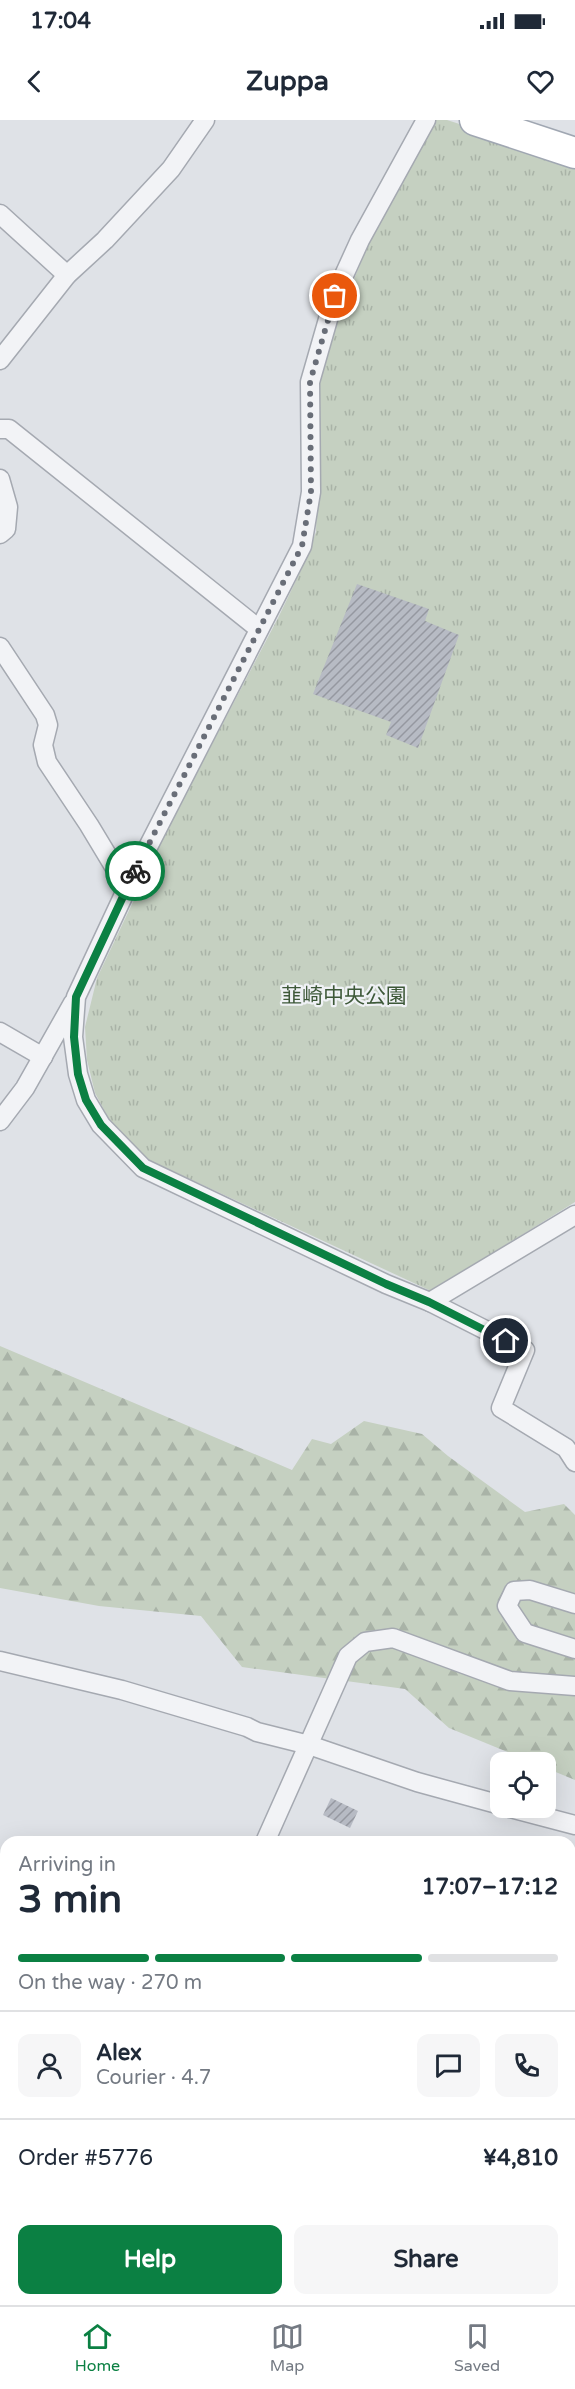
<!DOCTYPE html>
<meta charset="utf-8">
<style>
:root{--surface:#fff;--page:#f6f6f7;--text:#1f2937;--muted:#747a83;--line:#e0e1e3;--accent:#0b8043}
body{margin:0;font-family:"Varela Round","Noto Sans JP",sans-serif;background:var(--page);color:var(--text);height:100vh;display:flex;flex-direction:column;font-size:22px;white-space:nowrap}
*{box-sizing:border-box;margin:0}
p{font-size:20px;color:var(--muted)}
.icon{flex:none;width:33px;height:33px;fill:none;stroke:currentColor;stroke-width:2;stroke-linecap:round;stroke-linejoin:round}
.map{position:relative;flex:1;overflow:hidden}
.drawer{position:absolute;left:0px;top:1716px;width:576px;height:470px;display:flex;flex-direction:column;background:var(--surface);border-radius:18px 18px 0 0;box-shadow:0 6px 24px #0002}
.drawer>*{flex:none}
.fabs{position:absolute;left:490px;top:1632px;display:grid;gap:12px}
.fabs a{display:grid;place-items:center;width:66px;height:66px;border-radius:12px;background:var(--surface);box-shadow:0 6px 24px #0002;font-size:30px}
.pin{position:absolute;display:grid;place-items:center;width:51px;height:51px;color:#fff;margin:-26px;border:3px solid #fff;border-radius:50%;box-shadow:0 2px 6px #0007}
.courier{position:absolute;display:grid;place-items:center;width:60px;height:60px;margin:-30px;border:4px solid #0b8043;border-radius:50%;background:#fff;color:#222;box-shadow:0 2px 8px #0007}
.summary em{font-style:normal;font-weight:800}
.summary div{display:flex;flex-direction:column-reverse}
.summary{display:flex;align-items:center;justify-content:space-between;height:102px;padding:0 18px}
h1{font-size:39px;font-weight:800;line-height:45px}
.bar{display:grid;grid-template-columns:repeat(4,1fr);gap:9px 6px;align-content:center;height:72px;padding:0 18px}
.bar i{height:8px;border-radius:4px;background:var(--line)}
.bar .on{background:var(--accent)}
.bar p{grid-column:span 4}
.line{display:flex;align-items:center;gap:15px;padding:0 18px;border-top:2px solid var(--line)}
.line div{flex:1}
.round{display:grid;place-items:center;flex:none;width:63px;height:63px;border-radius:12px;background:var(--page)}
.button{display:flex;gap:12px;margin-top:auto;padding:12px 18px}
.button a{flex:1;height:69px;border-radius:12px;background:var(--accent);color:#fff;font-size:24px;font-weight:800;line-height:69px;text-align:center}
.button a+a{background:var(--page);color:var(--text)}
.status{display:flex;justify-content:space-between;align-items:center;height:42px;padding:0 30px;background:var(--surface);direction:ltr}
.status svg{height:16px;fill:currentColor}
header{display:flex;justify-content:space-between;align-items:center;height:78px;padding:0 18px;background:var(--surface);font-size:27px;font-weight:800}
.menu{display:flex;justify-content:space-around;align-items:center;height:84px;border-top:2px solid var(--line);background:var(--surface);font-size:16px;color:var(--muted)}
.menu a{display:grid;justify-items:center;gap:3px}
.menu .on{color:var(--accent)}
.map>svg:first-child{display:block}
</style>
<div class="status"><b>17:04</b><svg viewBox="0 0 49 12"><path d="M0 12V9h3v3zM5 12V6h3v6zM10 12V3h3v9zM15 12V0h3v12zM26 1h20v11H26zM47 4h2v5h-2z"/></svg></div>
<header><svg class="icon" aria-label="back" viewBox="0 0 24 24"><path d="M15 5l-7 7 7 7"/></svg>Zuppa<svg class="icon" aria-label="heart" viewBox="0 0 24 24"><path d="M12 20l-8-8c-3-5 5-10 8-4 3-6 11-1 8 4z"/></svg></header>
<div class="map">
<svg width="575" height="2185" viewBox="0 0 575 2185">
<defs>
<pattern id="forest-firs" width="22" height="20" patternUnits="userSpaceOnUse" patternTransform="scale(1.5)"><rect width="22" height="20" fill="#c5d0c1"/><path d="M5 1l3.5 6h-7zM16 11l3.5 6h-7z" fill="#a9b3a7"/></pattern>
<pattern id="park-tufts" width="24" height="20" patternUnits="userSpaceOnUse" patternTransform="scale(1.5)"><rect width="24" height="20" fill="#c5d0c1"/><path d="M3 7l-1-3M5 7V3M7 7l1-3M15 17l-1-3M17 17v-4M19 17l1-3" fill="none" stroke="#a9b3a7"/></pattern>
<pattern id="building-hatch" width="6" height="6" patternUnits="userSpaceOnUse" patternTransform="scale(1.5)"><rect width="6" height="6" fill="#b7bbc4"/><path d="M-1 1l2-2M0 6l6-6M5 7l2-2" fill="none" stroke="#9598a0"/></pattern>
</defs>
<rect width="100%" height="100%" fill="#dfe2e7"/>
<path fill="url(#forest-firs)" d="M0,1226L292,1350L312,1319L331,1324L364,1301L422,1314L448,1336L525,1392L564,1384L575,1395V1660L546,1648V1642H532L449,1608L405,1569L242,1547L201,1496L99,1486L0,1468Z"/>
<path fill="url(#park-tufts)" d="M435,0H447L575,41V1082L431,1171L149,1040L110,1001L95,973L87,940L85,907L97,858L168,708L278,498L302,448L316,412L319,265L338,197L370,121Z"/>
<g fill="url(#building-hatch)">
<path d="M357,464L429,489L425,501L459,515L418,628L386,615L391,602L313,574Z"/>
<path d="M331,1678L358,1691L350,1708L323,1695Z"/>
</g>
<g fill="none" stroke-linecap="round" stroke-linejoin="round">
<g stroke="#a5a9b1" stroke-width="21">
<g id="minor">
<path d="M426,0L360,120L335,175L310,262L311,372L302,426L127,768L76,877L73,917L78,954L86,980L101,1005L143,1048L386,1164L430,1182L575,1095"/>
<path d="M0,94L67,155"/>
<path d="M0,240L67,155L105,120L171,49L205,0"/>
<path d="M0,309H9L259,509"/>
<path d="M0,359L8,387L6,409L0,414"/>
<path d="M0,527L45,595L48,605L43,625L47,642L89,705L127,768"/>
<path d="M0,912L43,937"/>
<path d="M0,1001L25,968L73,883"/>
<path d="M430,1182L525,1230L501,1288L566,1328L575,1342"/>
<path d="M575,1484L530,1470L514,1471L507,1486L525,1513L575,1529"/>
<path d="M0,1541L122,1570L247,1607L257,1612L309,1625L417,1662L501,1685"/>
<path d="M510,1688L575,1705"/>
<path d="M265,1722L348,1536L365,1522L393,1518L510,1561L575,1566"/>
<path d="M0,1983L6,1985"/>
<path d="M0,2142L6,2124"/>
<path d="M570,2155L575,2156"/>
<path d="M229,2185L231,2180"/>
<path d="M421,2185L422,2180"/>
</g>
</g>
<g stroke="#a0a7b2" stroke-width="33">
<path id="primary" d="M475,0L575,33"/>
</g>
<g stroke="#88909d" stroke-width="34">
<g id="trunk">
<path d="M0,1753L6,1754"/>
<path d="M570,1849L575,1850"/>
</g>
</g>
<use href="#minor" stroke="#f2f3f6" stroke-width="18"/>
<use href="#primary" stroke="#fff" stroke-width="30"/>
<use href="#trunk" stroke="#fff" stroke-width="32"/>
</g>
<g fill="none" stroke-linecap="round" stroke-linejoin="round">
<path stroke="#696e78" stroke-width="6" stroke-dasharray="0 10.8" d="M135,751L302,426L311,372L310,262L335,176"/>
<path stroke="#0b8043" stroke-width="8" d="M135,751L76,877L74,917L78,954L86,980L101,1005L143,1048L386,1164L429,1182L506,1221"/>
</g>
<g text-anchor="middle" dominant-baseline="central" stroke-width="4.5" stroke-linejoin="round" paint-order="stroke">
<g font-size="21" fill="#3d5838" stroke="#eff1f5">
<text x="344" y="876">韮崎中央公園</text>
</g>
</g>
</svg>
<div class="fabs">
<a><svg class="icon" aria-label="locate" viewBox="0 0 24 24"><circle cx="12" cy="12" r="6"/><path d="M12 2v4M12 18v4M2 12h4M18 12h4"/></svg></a>
</div>
<div class="pin" style="left:335px;top:176px;background:#ea580c"><svg class="icon" aria-label="bag" viewBox="0 0 24 24"><path d="M5 8h14l-1 12H6zM9 8a3 3 0 0 1 6 0"/></svg></div>
<div class="pin" style="left:506px;top:1221px;background:#1f2937"><svg class="icon" aria-label="home" viewBox="0 0 24 24"><path d="M3 11l9-7 9 7M6 9v11h12V9"/></svg></div>
<div class="courier" style="left:135px;top:751px"><svg class="icon" aria-label="bike" viewBox="0 0 24 24"><circle cx="6" cy="16" r="4"/><circle cx="18" cy="16" r="4"/><path d="M6 16l4-8h5l3 8M10 8l3 8H6M13 5h3"/></svg></div>
<section class="drawer">
<div class="summary"><div><h1>3 min</h1><p>Arriving in</p></div><em>17:07–17:12</em></div>
<div class="bar"><i class="on"></i><i class="on"></i><i class="on"></i><i></i><p>On the way · 270 m</p></div>
<div class="line" style="height:108px"><a class="round"><svg class="icon" aria-label="person" viewBox="0 0 24 24"><circle cx="12" cy="8" r="4"/><path d="M4 21q1-7 8-7t8 7"/></svg></a><div><b>Alex</b><p>Courier · 4.7</p></div><a class="round"><svg class="icon" aria-label="chat" viewBox="0 0 24 24"><path d="M4 5h16v11H9l-5 4z"/></svg></a><a class="round"><svg class="icon" aria-label="phone" viewBox="0 0 24 24"><path d="M5 4h4l2 5-3 2q2 4 5 5l2-3 5 2v4C11 20 4 13 5 4z"/></svg></a></div>
<div class="line" style="height:78px"><div>Order #5776</div><b>¥4,810</b></div>
<div class="button"><a>Help</a><a>Share</a></div>
</section>
</div>
<nav class="menu">
<a class="on"><svg class="icon" aria-label="home" viewBox="0 0 24 24"><path d="M3 11l9-7 9 7M6 9v11h12V9"/></svg>Home</a>
<a><svg class="icon" aria-label="map" viewBox="0 0 24 24"><path d="M3 6l6-2 6 2 6-2v14l-6 2-6-2-6 2zM9 4v14M15 6v14"/></svg>Map</a>
<a><svg class="icon" aria-label="saved" viewBox="0 0 24 24"><path d="M7 4h10v16l-5-4-5 4z"/></svg>Saved</a>
</nav>
